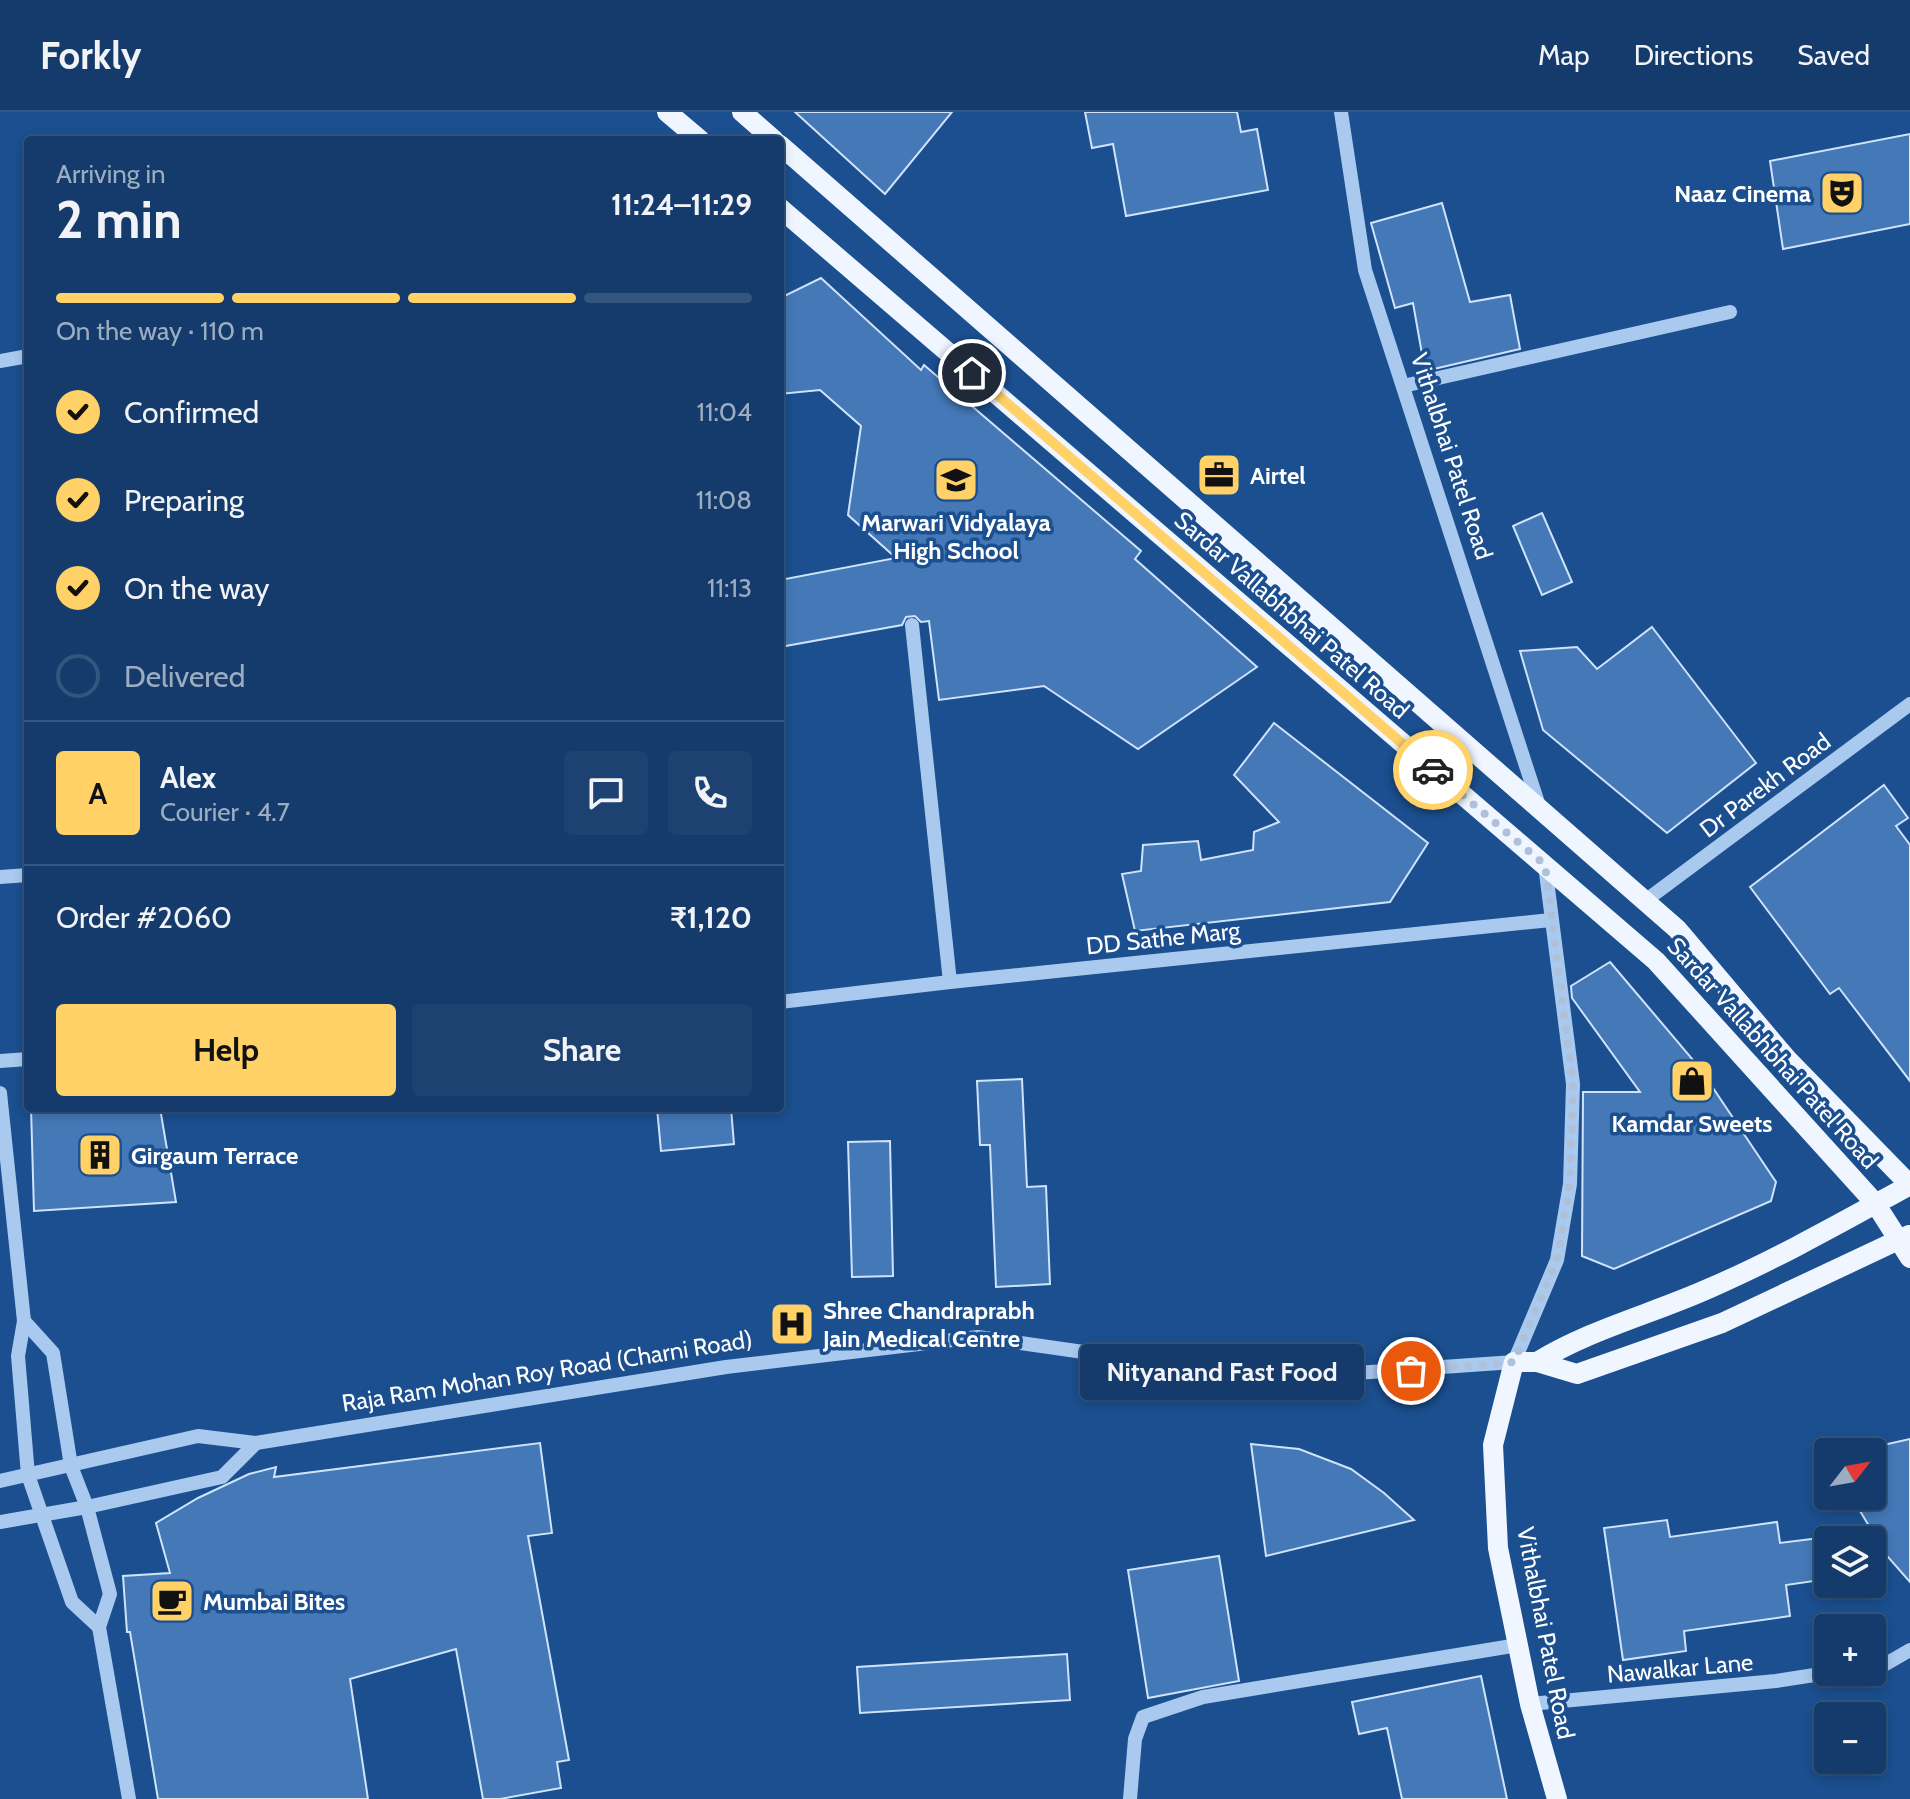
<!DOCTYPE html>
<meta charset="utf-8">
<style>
:root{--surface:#143b6b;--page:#1d4271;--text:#f1f3f6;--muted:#9dadc1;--line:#33557e;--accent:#ffd166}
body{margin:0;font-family:Cabin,sans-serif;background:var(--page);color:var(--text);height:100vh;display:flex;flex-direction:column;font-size:30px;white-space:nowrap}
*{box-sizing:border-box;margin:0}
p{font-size:26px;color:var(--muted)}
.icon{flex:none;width:44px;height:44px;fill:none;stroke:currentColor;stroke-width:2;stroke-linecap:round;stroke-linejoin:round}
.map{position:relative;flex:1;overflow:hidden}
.drawer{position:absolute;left:24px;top:24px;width:760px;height:976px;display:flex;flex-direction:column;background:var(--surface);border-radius:8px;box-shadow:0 4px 12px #0003,0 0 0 2px var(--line)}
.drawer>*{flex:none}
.needle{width:52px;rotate:59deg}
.controls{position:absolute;left:1814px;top:1326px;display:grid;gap:16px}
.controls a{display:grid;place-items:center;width:72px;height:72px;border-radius:8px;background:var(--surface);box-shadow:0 4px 12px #0003,0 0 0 2px var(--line);font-size:40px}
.pin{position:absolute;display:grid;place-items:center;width:68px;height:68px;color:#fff;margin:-34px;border:4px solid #fff;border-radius:50%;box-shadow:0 2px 8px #0007}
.courier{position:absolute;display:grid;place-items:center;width:80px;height:80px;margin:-40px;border:6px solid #ffd166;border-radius:50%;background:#fff;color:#222;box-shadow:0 2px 10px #0007}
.bubble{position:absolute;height:56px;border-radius:8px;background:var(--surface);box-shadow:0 4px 12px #0003,0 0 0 2px var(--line);font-size:26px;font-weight:700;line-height:56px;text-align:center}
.head em{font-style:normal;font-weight:700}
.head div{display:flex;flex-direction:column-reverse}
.head{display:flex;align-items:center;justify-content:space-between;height:136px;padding:0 32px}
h1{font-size:52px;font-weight:700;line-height:60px}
.bar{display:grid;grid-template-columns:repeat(4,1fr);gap:12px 8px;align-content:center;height:96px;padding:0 32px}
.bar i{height:10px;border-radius:6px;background:var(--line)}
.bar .selected{background:var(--accent)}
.bar p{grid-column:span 4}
.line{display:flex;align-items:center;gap:20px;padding:0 32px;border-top:2px solid var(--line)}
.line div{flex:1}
.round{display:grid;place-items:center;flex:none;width:84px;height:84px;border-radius:8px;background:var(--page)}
ol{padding:0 32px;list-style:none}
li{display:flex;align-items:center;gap:24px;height:88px}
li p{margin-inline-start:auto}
li .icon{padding:8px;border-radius:50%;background:var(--accent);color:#111;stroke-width:4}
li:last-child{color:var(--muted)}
li i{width:44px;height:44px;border:4px solid var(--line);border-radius:50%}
.cta{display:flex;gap:16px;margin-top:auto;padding:16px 32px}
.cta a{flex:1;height:92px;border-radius:8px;background:var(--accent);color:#111;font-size:32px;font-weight:700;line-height:92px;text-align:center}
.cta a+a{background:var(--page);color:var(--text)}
header{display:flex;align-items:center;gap:48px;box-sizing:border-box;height:112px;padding:0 40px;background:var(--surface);border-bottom:2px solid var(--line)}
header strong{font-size:38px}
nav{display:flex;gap:44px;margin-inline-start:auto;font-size:28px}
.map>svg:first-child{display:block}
</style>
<header>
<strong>Forkly</strong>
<nav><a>Map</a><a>Directions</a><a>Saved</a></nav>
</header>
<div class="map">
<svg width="1910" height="1687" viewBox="0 0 1910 1687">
<rect width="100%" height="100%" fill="#1b4f8f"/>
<g fill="#4478b7" stroke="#cfe3fa" stroke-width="2">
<path d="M795,0H952L885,82Z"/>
<path d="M1085,0H1237L1241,20L1257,17L1268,78L1126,104L1113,32L1092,36Z"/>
<path d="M1910,22V112L1783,137L1770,49Z"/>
<path d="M1442,91L1470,190L1510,183L1520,237L1425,259L1413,191L1395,196L1371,111Z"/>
<path d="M821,166L921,258L924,253L1141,439L1135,447L1257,555L1138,637L1044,574L939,588L929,509L921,510L915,504L906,505L902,513L780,535V468L896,446L848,403L861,314L820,278L780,282V186Z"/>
<path d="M1542,401L1572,470L1542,483L1513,414Z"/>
<path d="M1652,515L1756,651L1667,721L1543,618L1520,539L1577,535L1597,557Z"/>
<path d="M1274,611L1428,731L1390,790L1135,819L1122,762L1141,759L1143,733L1198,729L1201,748L1253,738L1254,720L1279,710L1234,663Z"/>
<path d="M1884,673L1908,706L1896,714L1910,733V969L1839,876L1830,882L1750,775Z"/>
<path d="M1610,850L1699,955L1776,1070L1771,1089L1614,1157L1582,1144L1583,980H1640L1572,886L1571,874Z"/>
<path d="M1022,967L1027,1075L1046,1074L1050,1172L996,1175L990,1033H980L977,969Z"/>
<path d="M31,996H160L176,1090L34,1099Z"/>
<path d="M657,996H731L734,1032L661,1039Z"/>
<path d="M890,1029L893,1164L852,1165L848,1030Z"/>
<path d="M1910,1327V1470L1866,1420L1872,1419L1851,1384H1872V1340H1852Z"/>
<path d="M540,1331L552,1421L528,1424L569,1648L557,1650L561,1676L500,1687H483L456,1537L350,1567L368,1687H158L130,1520H127L123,1464L170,1461L156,1411L198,1386L249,1362L276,1355L274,1365Z"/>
<path d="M1251,1332L1299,1337L1351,1357L1384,1381L1414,1408L1266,1444Z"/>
<path d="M1667,1408L1670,1425L1777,1410L1780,1431L1828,1425V1467L1786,1473L1790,1504L1684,1519L1686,1539L1623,1548L1604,1416Z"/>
<path d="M1219,1444L1239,1569L1148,1586L1128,1458Z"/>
<path d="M1067,1542L1070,1588L860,1601L857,1555Z"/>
<path d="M1481,1564L1507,1687H1402L1387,1616L1359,1622L1352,1590Z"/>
</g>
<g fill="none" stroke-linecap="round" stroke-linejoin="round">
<g stroke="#a9c9ee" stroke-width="14">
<path d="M1341,0L1365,158L1539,694"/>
<path d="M0,249L28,244"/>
<path d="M1403,274L1730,200"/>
<path d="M912,513L950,870"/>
<path d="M0,765L28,763"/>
<path d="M1645,789L1910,592"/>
<path d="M780,890L950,870L1551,808"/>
<path d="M0,949L28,947"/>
<path d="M0,981L24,1209L18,1244L28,1363L72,1490L99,1515"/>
<path d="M24,1209L53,1241L71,1354L87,1395L110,1482L99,1515L129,1687"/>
<path d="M0,1369L198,1324L256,1331L726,1255L978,1225L1238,1262L1313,1264L1514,1250L1557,1148L1570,1072L1573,972L1545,753"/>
<path d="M0,1410L87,1395L222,1365L256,1331"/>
<path d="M1872,1554L1884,1553L1910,1538"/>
<path d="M1530,1592L1776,1569L1834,1560"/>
<path d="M1130,1687L1135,1627L1143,1605L1203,1585L1518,1533"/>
</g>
<g stroke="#f0f6ff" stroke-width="20">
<path d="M667,0L700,28"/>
<path d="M742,0L774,28"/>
<path d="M780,33L1677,817L1787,947L1910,1073"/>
<path d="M780,96L1656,849L1875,1091L1910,1146"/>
<path d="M1537,1250C1591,1217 1652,1202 1710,1176C1779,1146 1844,1109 1910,1073"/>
<path d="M1557,1687L1530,1592L1498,1436L1493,1333L1514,1250H1537L1577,1262L1722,1211L1909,1123"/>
</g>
</g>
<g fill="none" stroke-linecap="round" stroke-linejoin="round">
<path stroke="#afc1d8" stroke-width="8" stroke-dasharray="0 14.4" d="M1411,1259L1514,1250L1557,1148L1570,1072L1573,972L1545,753L1433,658"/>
<path stroke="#ffd166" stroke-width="10" d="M972,261L1433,658"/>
</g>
<defs>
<g id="theatre-square" transform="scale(2.3)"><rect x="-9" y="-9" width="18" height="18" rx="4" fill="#ffd166" stroke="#1b4f8f"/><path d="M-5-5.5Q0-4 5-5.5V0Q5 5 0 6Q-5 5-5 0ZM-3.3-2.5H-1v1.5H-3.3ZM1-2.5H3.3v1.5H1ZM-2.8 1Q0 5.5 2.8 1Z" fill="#111"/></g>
<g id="office-square" transform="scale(2.3)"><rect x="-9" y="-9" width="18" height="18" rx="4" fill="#ffd166" stroke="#1b4f8f"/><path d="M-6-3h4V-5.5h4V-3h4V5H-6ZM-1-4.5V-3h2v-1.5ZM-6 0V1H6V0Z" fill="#111"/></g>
<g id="school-square" transform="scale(2.3)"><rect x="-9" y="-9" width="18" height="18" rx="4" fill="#ffd166" stroke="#1b4f8f"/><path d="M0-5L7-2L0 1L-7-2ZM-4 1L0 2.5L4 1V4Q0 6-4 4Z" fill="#111"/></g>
<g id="shop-square" transform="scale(2.3)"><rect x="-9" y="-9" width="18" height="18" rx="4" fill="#ffd166" stroke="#1b4f8f"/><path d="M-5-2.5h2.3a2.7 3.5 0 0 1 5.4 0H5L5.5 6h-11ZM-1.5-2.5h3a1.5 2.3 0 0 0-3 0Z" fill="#111"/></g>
<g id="building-square" transform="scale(2.3)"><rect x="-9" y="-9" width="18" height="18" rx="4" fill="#ffd166" stroke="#1b4f8f"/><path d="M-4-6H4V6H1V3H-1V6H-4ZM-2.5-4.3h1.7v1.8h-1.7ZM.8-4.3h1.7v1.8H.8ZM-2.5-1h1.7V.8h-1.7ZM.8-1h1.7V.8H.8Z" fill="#111"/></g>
<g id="hospital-square" transform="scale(2.3)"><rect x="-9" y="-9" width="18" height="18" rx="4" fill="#ffd166" stroke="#1b4f8f"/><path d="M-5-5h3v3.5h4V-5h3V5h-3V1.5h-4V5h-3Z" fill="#111"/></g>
<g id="cafe-square" transform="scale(2.3)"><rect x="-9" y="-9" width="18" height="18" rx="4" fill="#ffd166" stroke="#1b4f8f"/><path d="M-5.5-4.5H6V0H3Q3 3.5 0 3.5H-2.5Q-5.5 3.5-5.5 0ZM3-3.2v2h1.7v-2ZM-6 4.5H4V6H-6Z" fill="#111"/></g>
</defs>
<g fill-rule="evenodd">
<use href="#theatre-square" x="1842" y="81"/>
<use href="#office-square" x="1219" y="363"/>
<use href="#school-square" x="956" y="368"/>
<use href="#shop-square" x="1692" y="969"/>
<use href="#building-square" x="100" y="1043"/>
<use href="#hospital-square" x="792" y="1212"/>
<use href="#cafe-square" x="172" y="1489"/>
</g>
<g text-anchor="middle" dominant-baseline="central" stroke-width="7" stroke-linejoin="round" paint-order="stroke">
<g font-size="24" font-weight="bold" fill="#fff" stroke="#1b4f8f" text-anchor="start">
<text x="1811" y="81" text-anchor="end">Naaz Cinema</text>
<text x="1250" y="363">Airtel</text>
<text x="956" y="410" text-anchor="middle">Marwari Vidyalaya<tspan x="956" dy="28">High School</tspan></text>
<text x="1692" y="1011" text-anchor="middle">Kamdar Sweets</text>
<text x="131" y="1043">Girgaum Terrace</text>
<text x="823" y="1198">Shree Chandraprabh<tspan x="823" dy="28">Jain Medical Centre</tspan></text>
<text x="203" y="1489">Mumbai Bites</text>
</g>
<g font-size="24" fill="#fff" stroke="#1b4f8f">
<text transform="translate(1452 344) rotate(72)">Vithalbhai Patel Road</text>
<text transform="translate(1292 503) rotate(41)">Sardar Vallabhbhai Patel Road</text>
<text transform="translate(1765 673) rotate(-37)">Dr Parekh Road</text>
<text transform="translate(1163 826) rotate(-6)">DD Sathe Marg</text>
<text transform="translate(1773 941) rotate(48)">Sardar Vallabhbhai Patel Road</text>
<text transform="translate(547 1259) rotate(-9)">Raja Ram Mohan Roy Road (Charni Road)</text>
<text transform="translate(1546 1521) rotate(79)">Vithalbhai Patel Road</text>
<text transform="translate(1680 1556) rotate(-5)">Nawalkar Lane</text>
</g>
</g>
</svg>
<div class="controls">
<a><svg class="needle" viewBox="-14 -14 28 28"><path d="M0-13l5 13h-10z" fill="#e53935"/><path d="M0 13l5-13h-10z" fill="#9dadc1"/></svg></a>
<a><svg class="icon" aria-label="layers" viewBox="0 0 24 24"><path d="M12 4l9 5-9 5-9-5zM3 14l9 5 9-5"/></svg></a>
<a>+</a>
<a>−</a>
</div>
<div class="pin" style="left:1411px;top:1259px;background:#ea580c"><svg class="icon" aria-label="bag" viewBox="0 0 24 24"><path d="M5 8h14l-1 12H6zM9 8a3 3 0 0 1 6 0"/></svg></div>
<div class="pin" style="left:972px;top:261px;background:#1f2937"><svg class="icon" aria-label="home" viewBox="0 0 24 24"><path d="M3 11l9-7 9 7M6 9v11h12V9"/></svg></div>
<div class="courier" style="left:1433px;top:658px"><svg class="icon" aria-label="car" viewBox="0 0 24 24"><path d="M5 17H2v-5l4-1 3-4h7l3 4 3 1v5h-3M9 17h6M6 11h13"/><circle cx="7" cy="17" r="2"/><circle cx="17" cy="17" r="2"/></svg></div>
<div class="bubble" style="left:1080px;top:1232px;width:284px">Nityanand Fast Food</div>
<section class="drawer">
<div class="head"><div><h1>2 min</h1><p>Arriving in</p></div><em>11:24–11:29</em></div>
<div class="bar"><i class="selected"></i><i class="selected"></i><i class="selected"></i><i></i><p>On the way · 110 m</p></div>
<ol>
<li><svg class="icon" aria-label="check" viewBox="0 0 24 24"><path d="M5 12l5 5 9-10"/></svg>Confirmed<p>11:04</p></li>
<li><svg class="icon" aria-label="check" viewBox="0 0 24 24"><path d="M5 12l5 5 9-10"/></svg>Preparing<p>11:08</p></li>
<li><svg class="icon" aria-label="check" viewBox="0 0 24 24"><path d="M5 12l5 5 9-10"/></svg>On the way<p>11:13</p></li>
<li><i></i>Delivered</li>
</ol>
<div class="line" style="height:144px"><b class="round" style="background:var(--accent);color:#111">A</b><div><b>Alex</b><p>Courier · 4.7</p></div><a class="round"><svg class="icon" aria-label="chat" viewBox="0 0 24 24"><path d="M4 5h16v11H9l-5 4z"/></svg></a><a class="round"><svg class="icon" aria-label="phone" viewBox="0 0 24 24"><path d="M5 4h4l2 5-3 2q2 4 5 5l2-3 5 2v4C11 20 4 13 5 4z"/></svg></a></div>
<div class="line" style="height:104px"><div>Order #2060</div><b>₹1,120</b></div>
<div class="cta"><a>Help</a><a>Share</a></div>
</section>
</div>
